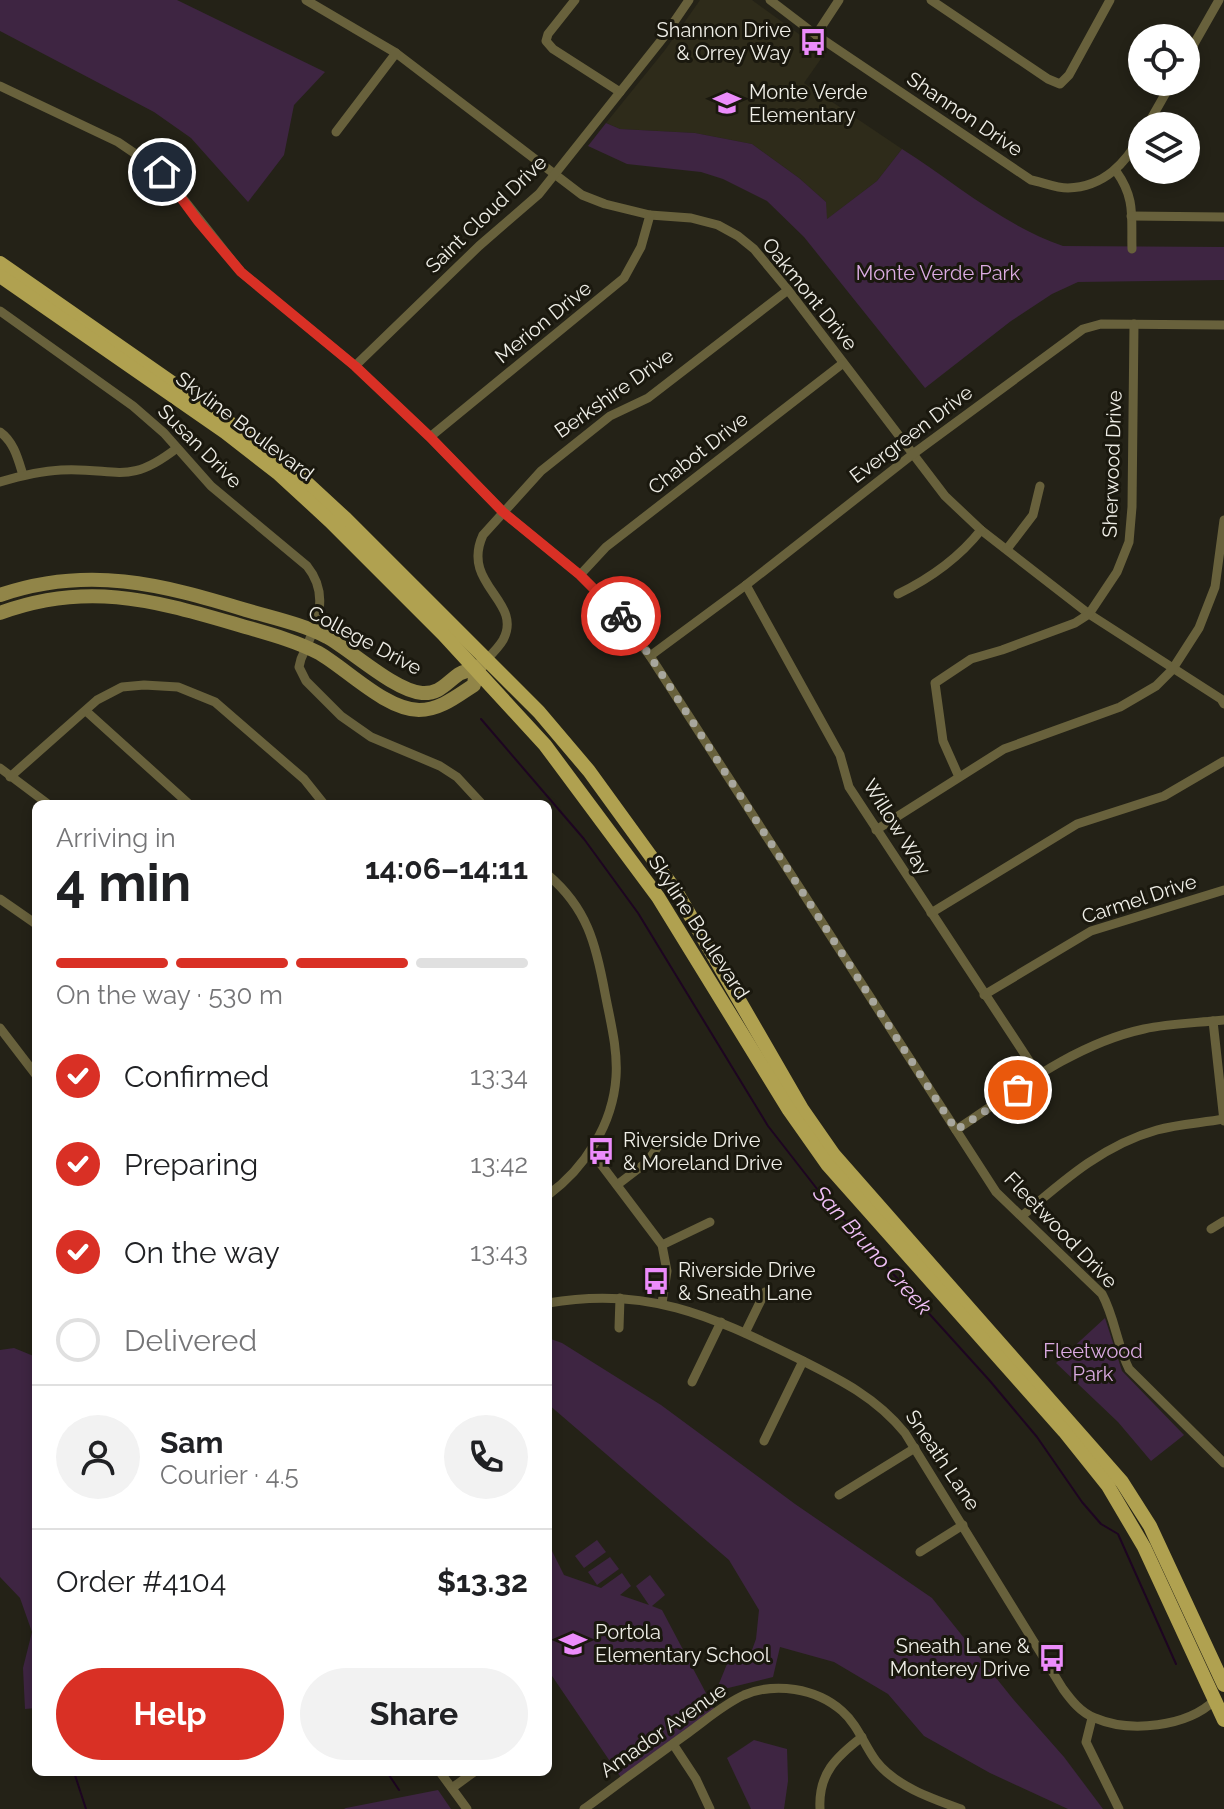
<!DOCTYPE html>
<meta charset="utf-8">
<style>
:root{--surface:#fff;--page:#f2f2f2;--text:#202124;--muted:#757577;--line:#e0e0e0;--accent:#d93025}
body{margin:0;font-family:Raleway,sans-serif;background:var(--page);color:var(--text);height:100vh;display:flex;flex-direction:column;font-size:30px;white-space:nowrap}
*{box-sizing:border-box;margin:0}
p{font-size:26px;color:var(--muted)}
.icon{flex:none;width:44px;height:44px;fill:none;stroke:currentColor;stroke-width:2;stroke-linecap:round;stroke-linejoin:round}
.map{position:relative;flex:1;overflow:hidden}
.panel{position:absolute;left:32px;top:800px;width:520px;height:976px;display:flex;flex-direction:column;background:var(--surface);border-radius:12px;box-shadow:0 4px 12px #0003}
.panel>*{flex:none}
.buttons{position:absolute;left:1128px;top:24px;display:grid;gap:16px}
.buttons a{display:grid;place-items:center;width:72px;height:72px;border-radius:50%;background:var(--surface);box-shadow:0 4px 12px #0003;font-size:40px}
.pin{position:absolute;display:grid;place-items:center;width:68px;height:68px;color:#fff;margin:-34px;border:4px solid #fff;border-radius:50%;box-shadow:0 2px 8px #0007}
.courier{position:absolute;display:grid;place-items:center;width:80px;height:80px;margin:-40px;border:6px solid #d93025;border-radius:50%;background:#fff;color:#222;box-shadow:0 2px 10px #0007}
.overview em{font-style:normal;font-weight:700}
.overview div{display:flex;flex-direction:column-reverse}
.overview{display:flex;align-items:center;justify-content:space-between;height:136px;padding:0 24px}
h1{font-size:52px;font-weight:700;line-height:60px}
.bar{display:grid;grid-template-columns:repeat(4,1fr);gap:12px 8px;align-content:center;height:96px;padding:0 24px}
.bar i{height:10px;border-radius:6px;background:var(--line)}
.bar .selected{background:var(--accent)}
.bar p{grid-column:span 4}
.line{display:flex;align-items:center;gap:20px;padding:0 24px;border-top:2px solid var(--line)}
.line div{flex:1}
.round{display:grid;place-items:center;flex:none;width:84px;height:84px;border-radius:42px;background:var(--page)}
ol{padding:0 24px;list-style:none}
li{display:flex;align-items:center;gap:24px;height:88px}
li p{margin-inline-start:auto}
li .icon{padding:8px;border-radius:50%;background:var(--accent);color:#fff;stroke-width:4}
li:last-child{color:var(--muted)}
li i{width:44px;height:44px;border:4px solid var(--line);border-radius:50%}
.primary-button{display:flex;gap:16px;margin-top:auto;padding:16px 24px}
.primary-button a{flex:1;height:92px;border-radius:48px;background:var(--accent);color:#fff;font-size:32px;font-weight:700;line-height:92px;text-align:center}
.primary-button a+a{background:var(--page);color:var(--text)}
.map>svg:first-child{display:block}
</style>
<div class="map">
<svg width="1224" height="1809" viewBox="0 0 1224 1809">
<rect width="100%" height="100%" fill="#242217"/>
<path fill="#2e2b1a" d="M700,0H752L825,53L804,83L902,149L877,181L826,220V202L799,178L752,144L695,133L620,129L606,123L665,50Z"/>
<g fill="#3e2542">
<path d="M0,0H177L325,72L294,105L284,155L248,202L191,138L154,112L0,31Z"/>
<path d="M606,123L620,129L695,133L752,144L799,178L826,202L827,219L877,181L902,149C954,182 1004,226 1063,246L1224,247V280L1078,282L1052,294L1011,321L925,388L804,237L767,201L723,179L701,172L627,164L588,146Z"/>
<path d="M1105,1318L1122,1371L1184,1435L1151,1461L1118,1422L1056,1363Z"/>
<path d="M548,1338L562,1343L661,1405L795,1504L932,1598L1013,1699L1064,1757L1103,1809H1068L990,1773L924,1736L888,1694L834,1662L780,1647L773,1677L716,1691L727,1664L748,1661L756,1639L759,1610L729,1560L548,1404Z"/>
<path d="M14,1348L36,1357V1708L25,1709L23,1668L32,1632L20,1598L0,1577V1350Z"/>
<path d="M597,1540L606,1552L584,1568L575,1556Z"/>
<path d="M548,1543L564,1575L601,1588L622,1573L631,1586L620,1595L649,1605L636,1586L650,1575L665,1595L652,1606L662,1610L716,1712L622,1779L548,1670Z"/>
<path d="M610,1557L619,1569L597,1585L588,1572Z"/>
<path d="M754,1740L787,1749L788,1781L784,1809H751L727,1758Z"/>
<path d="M438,1790L451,1809H344L346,1808Z"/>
</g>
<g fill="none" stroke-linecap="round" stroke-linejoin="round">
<g stroke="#1d0521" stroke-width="2">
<path d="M481,719L584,839L638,913L768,1126L821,1194L990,1381L1037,1437L1082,1502L1101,1524L1118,1534L1176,1664"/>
<path d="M74,1772L86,1809"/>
<path d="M387,1772L399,1790"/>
</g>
<g stroke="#68613c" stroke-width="9">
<path d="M306,0L396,53L582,195L605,204L650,215L691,218L718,225L738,236L754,249L788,290L945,496L981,530L1089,614L1221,699L1224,704"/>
<path d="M575,0L548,34L546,41L553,49L620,92"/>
<path d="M770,0L816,35L1031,180C1042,182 1056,188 1068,188C1104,187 1126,163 1142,134"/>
<path d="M931,0L1048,79L1060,84L1069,75L1110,0"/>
<path d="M816,35L839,0"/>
<path d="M1186,58L1219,0"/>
<path d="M0,86L118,142L162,172L241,272L355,366L430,437L503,512L580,575L617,612L650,656L996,1192L1102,1294C1115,1318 1117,1345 1129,1369L1224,1463"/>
<path d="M1147,126L1172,82"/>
<path d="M336,132L396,53"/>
<path d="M1116,171C1136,199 1131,217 1132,249"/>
<path d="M1131,216L1224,217"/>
<path d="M0,311L133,406L164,433L211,486L307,566C332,597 315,627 301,659L299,667L306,681L341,716L371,737L440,766L457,777L482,804"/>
<path d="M355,366L479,246L539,194L663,38L689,0"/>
<path d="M0,432C14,442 18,459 23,475"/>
<path d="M430,437L624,278L641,247L650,215"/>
<path d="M0,482C20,476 40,471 61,470C117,467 127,487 177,448"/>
<path d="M1007,549L1033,515L1040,486"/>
<path d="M580,575L606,547L842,364"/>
<path d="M746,585L840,755L849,787L1039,1076"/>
<path d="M898,594C931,578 958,559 981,530"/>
<path d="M650,656L746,585L913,454L1083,329L1101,324L1224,325"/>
<path d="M486,660C492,654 499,647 503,640C524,601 460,585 483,535L541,471L610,416L648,398L788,290"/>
<path d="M86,711L189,804"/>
<path d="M0,768L48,804"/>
<path d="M10,777L97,700L122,687L144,685L178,687L215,702L304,779L324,804"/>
<path d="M959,777L943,741L935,683L971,659L1002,650L1075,623L1089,614L1117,572L1129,542L1132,507L1134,324"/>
<path d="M876,830L1004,749L1120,707L1156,686L1172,670L1199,628L1215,587L1224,520"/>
<path d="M548,875C587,908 596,944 605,993C610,1020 618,1049 616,1077C613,1124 585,1168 548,1195"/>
<path d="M0,899L36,924"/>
<path d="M931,913L1077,824L1164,796L1224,761"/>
<path d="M984,995L1091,931L1224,890"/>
<path d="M1213,1021L1224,1121"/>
<path d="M0,1028L36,1075"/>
<path d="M956,1130C1015,1091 1074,1044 1144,1029C1170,1023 1198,1023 1224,1020"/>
<path d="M591,1151L662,1245L667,1271L662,1303"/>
<path d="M617,1185L647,1162L657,1148"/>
<path d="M1022,1216C1063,1181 1103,1145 1157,1130C1178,1124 1202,1123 1224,1119"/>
<path d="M1211,1229L1224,1221"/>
<path d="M662,1245L710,1222"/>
<path d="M548,1303C647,1286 709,1315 795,1357C837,1378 875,1396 905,1433L1063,1689C1071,1700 1081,1713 1095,1718C1130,1733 1187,1727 1215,1700"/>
<path d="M619,1328L620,1298"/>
<path d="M745,1333L765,1292"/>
<path d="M692,1382L721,1322"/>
<path d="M764,1441L803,1361"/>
<path d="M839,1495L915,1448"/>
<path d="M920,1552L963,1525"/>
<path d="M1092,1718L1086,1742L1119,1809"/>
<path d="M673,1744L696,1779L710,1809"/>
<path d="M440,1772L467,1809"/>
<path d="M452,1788L474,1772"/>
<path d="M584,1809C618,1784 653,1758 688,1733C706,1720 724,1704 744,1695C775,1682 816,1688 842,1711C858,1725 864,1745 876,1761C895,1786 933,1799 961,1809"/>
<path d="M820,1809C818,1774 836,1757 862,1737"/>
</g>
<g stroke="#918548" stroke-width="14">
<path d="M0,595C88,565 161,584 246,610C273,618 302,624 327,637C352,651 395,691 422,693C440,694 446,683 459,674C466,670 474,670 481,665"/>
<path d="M0,613C84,582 150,599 232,623C262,632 292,639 319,653C348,670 385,709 419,710C440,710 457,696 474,685L476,668"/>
</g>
<g stroke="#b0a150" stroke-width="14">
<path d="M0,263L240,430L295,472L346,519L539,712L589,771L676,891L802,1109L834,1155L1122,1482L1150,1526L1224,1685"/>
<path d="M0,276L225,432L279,474L330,521L443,634L545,745L658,897L789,1110L827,1164L1064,1431L1108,1486L1144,1547L1224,1720"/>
</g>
</g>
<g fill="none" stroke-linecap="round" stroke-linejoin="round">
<path stroke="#a8a79e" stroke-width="8" stroke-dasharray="0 14.4" d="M621,616L650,656L956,1130L1018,1090"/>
<path stroke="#d93025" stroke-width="10" d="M162,172L198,221L241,272L355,366L430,437L503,512L580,575L621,616"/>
</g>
<defs>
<g id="bus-bare" transform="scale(2.16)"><path d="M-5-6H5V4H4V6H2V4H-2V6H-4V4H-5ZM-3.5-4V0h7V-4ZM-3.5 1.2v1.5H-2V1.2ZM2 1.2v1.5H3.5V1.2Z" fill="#ec8cfb" stroke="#1a180e" stroke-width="2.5" paint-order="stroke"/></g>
<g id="school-bare" transform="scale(2.16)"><path d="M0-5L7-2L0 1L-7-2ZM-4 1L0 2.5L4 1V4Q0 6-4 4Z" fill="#ec8cfb" stroke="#1a180e" stroke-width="2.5" paint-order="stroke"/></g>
</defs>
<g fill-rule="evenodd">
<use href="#bus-bare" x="813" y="42"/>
<use href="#school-bare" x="727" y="103"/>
<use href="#bus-bare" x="601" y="1151"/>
<use href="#bus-bare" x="656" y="1281"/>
<use href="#school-bare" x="573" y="1644"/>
<use href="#bus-bare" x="1052" y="1658"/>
</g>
<g text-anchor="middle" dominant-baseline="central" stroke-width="6" stroke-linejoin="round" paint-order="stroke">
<g font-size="20" fill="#efeee7" stroke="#1a180e" text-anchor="start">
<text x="791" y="30" text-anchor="end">Shannon Drive<tspan x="791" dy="23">&amp; Orrey Way</tspan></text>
<text x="749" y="92">Monte Verde<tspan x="749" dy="23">Elementary</tspan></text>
<text x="623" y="1140">Riverside Drive<tspan x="623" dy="23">&amp; Moreland Drive</tspan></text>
<text x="678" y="1270">Riverside Drive<tspan x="678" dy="23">&amp; Sneath Lane</tspan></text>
<text x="595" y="1632">Portola<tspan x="595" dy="23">Elementary School</tspan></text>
<text x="1030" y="1646" text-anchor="end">Sneath Lane &amp;<tspan x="1030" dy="23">Monterey Drive</tspan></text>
</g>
<g font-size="20" fill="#efeee7" stroke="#1a180e">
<text transform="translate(965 114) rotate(34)">Shannon Drive</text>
<text transform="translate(486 214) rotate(-44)">Saint Cloud Drive</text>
<text transform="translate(810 294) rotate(51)">Oakmont Drive</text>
<text transform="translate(543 322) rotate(-39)">Merion Drive</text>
<text transform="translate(614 393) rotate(-35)">Berkshire Drive</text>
<text transform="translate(245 426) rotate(37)">Skyline Boulevard</text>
<text transform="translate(911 434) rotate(-37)">Evergreen Drive</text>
<text transform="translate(200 446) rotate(45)">Susan Drive</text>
<text transform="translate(698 453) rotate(-38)">Chabot Drive</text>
<text transform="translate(1112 464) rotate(-88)">Sherwood Drive</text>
<text transform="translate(365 640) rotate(28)">College Drive</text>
<text transform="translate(897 827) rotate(58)">Willow Way</text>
<text transform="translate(1139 899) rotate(-18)">Carmel Drive</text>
<text transform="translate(699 927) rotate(57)">Skyline Boulevard</text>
<text transform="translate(1061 1230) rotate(46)">Fleetwood Drive</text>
<text transform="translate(943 1460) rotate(56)">Sneath Lane</text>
<text transform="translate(663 1730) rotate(-35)">Amador Avenue</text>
</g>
<g font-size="20" fill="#dbabe2" stroke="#1a180e">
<text x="938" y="273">Monte Verde Park</text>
<text x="1093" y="1351">Fleetwood<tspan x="1093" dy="23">Park</tspan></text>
</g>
<g font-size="22" font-style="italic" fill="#f1c0f8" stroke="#1a180e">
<text transform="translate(873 1250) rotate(48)">San Bruno Creek</text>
</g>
</g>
</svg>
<div class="buttons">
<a><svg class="icon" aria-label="locate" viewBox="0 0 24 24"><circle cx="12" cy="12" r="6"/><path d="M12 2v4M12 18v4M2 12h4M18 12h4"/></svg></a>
<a><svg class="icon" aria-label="layers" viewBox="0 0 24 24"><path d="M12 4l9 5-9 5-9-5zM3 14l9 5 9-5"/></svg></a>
</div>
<div class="pin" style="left:1018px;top:1090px;background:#ea580c"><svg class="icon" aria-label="bag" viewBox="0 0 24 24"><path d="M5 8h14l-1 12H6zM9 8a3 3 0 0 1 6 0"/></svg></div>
<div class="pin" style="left:162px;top:172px;background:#1f2937"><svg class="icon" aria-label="home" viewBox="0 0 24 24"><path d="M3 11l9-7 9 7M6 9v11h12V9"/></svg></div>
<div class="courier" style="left:621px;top:616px"><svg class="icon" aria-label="bike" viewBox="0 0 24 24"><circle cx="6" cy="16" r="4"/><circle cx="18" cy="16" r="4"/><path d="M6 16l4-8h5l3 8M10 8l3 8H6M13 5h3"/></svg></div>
<section class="panel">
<div class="overview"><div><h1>4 min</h1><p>Arriving in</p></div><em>14:06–14:11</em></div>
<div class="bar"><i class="selected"></i><i class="selected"></i><i class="selected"></i><i></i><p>On the way · 530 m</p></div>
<ol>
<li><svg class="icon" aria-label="check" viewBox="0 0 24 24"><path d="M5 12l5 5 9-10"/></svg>Confirmed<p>13:34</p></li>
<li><svg class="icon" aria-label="check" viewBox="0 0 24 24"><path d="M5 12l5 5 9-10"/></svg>Preparing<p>13:42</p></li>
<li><svg class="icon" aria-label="check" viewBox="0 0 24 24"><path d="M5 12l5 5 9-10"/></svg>On the way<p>13:43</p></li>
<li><i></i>Delivered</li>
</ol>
<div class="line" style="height:144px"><a class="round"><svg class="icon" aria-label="person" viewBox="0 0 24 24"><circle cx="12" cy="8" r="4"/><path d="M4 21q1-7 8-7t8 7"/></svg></a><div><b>Sam</b><p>Courier · 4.5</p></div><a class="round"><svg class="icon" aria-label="phone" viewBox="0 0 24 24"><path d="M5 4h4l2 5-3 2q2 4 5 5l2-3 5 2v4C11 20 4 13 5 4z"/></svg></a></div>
<div class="line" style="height:104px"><div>Order #4104</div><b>$13.32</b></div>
<div class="primary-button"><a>Help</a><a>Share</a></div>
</section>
</div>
